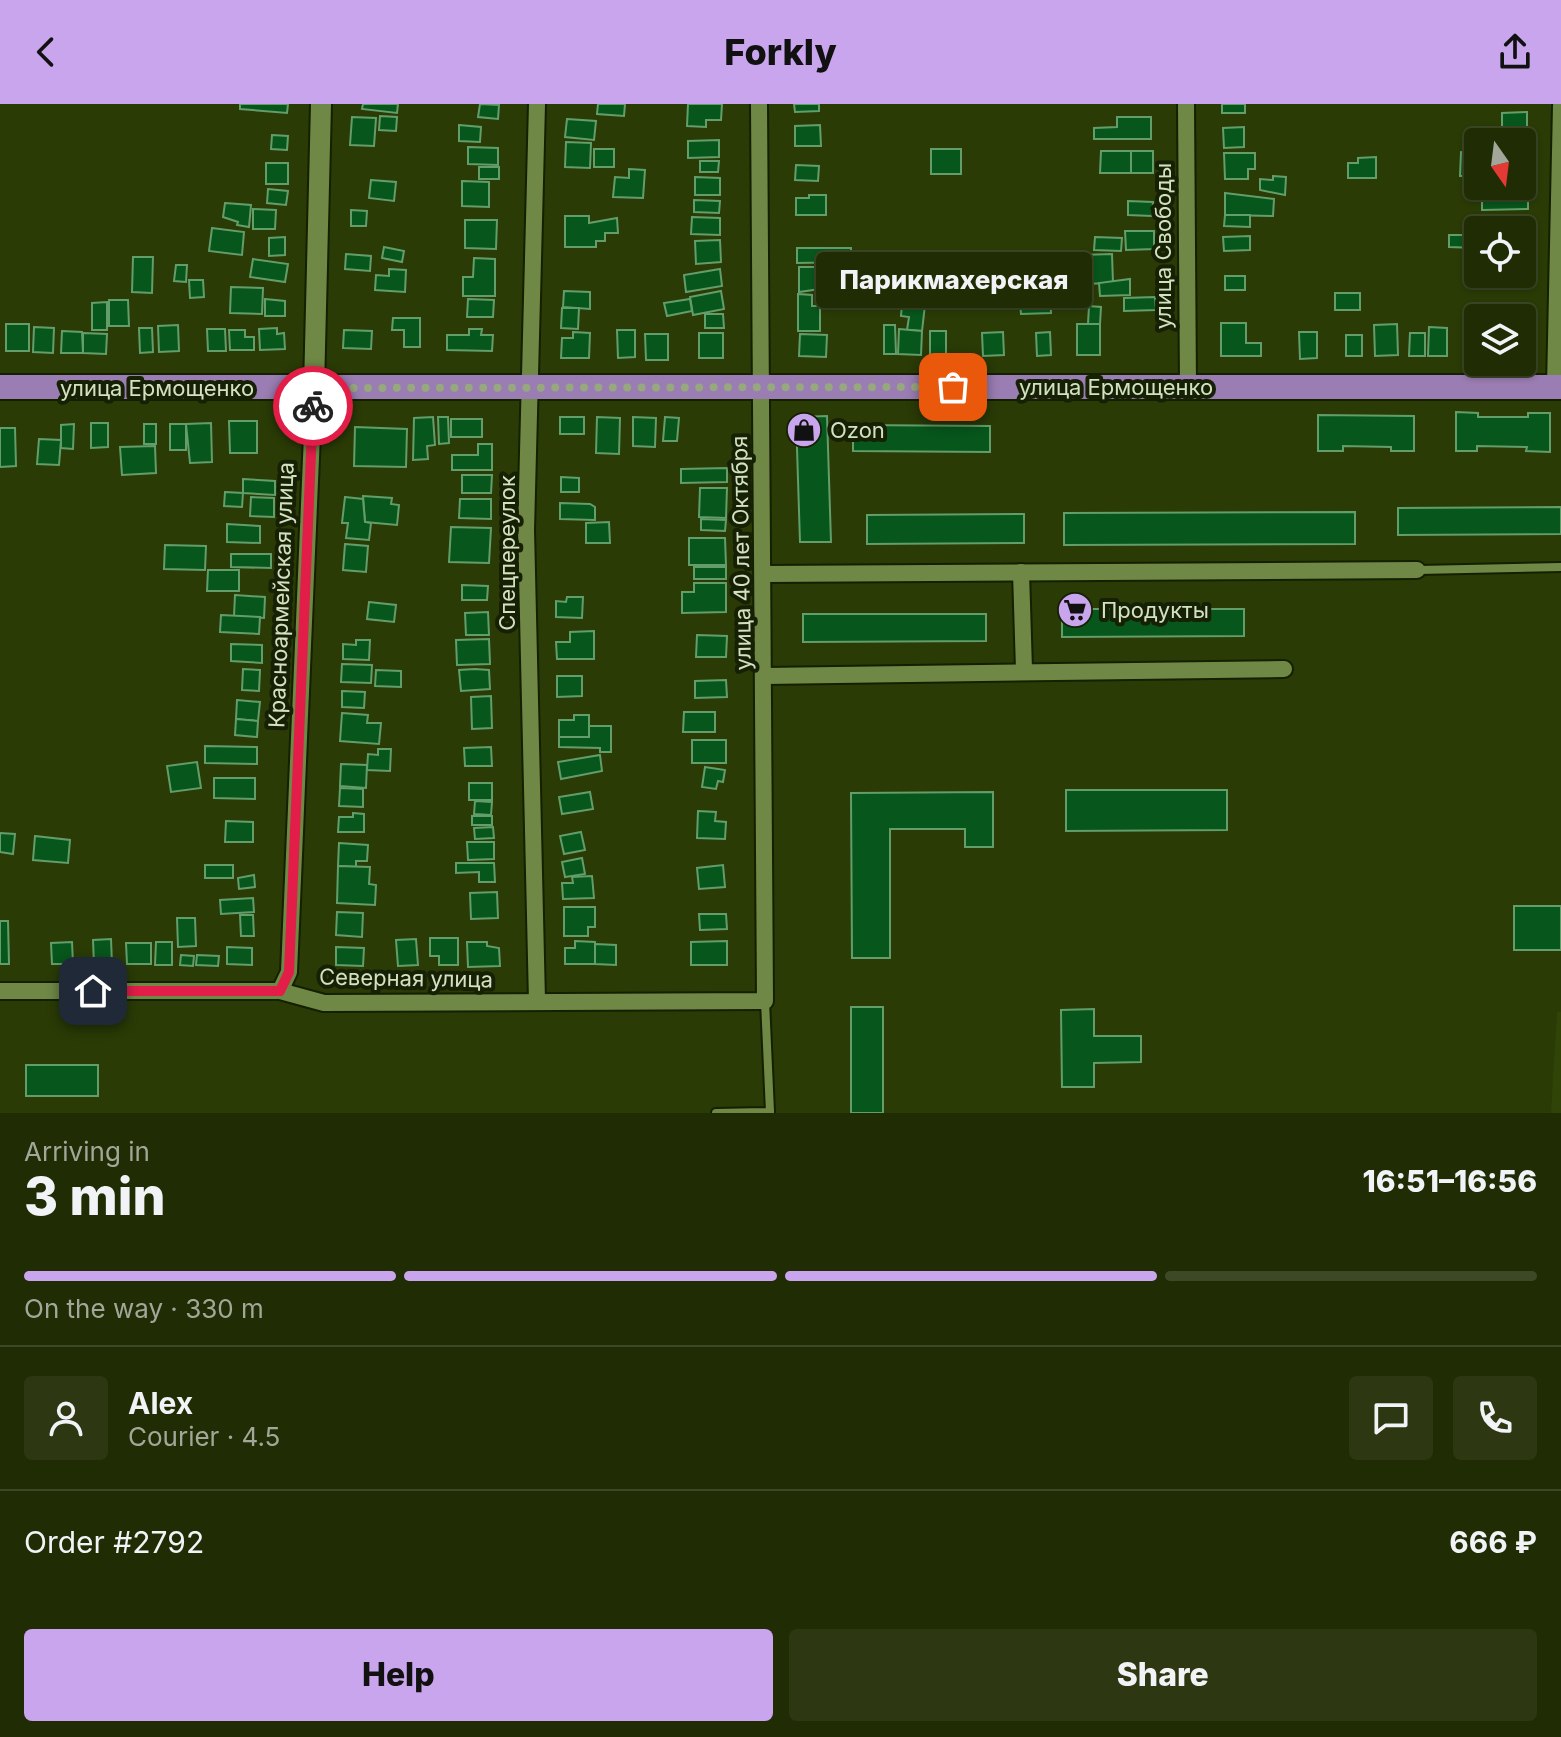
<!DOCTYPE html>
<meta charset="utf-8">
<style>
:root{--surface:#202c04;--page:#2d3813;--text:#f1f3f6;--muted:#a2a79a;--line:#3d4826;--accent:#c9a5ee}
body{margin:0;font-family:Inter,sans-serif;background:var(--page);color:var(--text);height:100vh;display:flex;flex-direction:column;font-size:30px;white-space:nowrap}
*{box-sizing:border-box;margin:0}
p{font-size:26px;color:var(--muted)}
.icon{flex:none;width:44px;height:44px;fill:none;stroke:currentColor;stroke-width:2;stroke-linecap:round;stroke-linejoin:round}
.map{position:relative;height:1009px;overflow:hidden}
.panel{display:flex;flex-direction:column;background:var(--surface);flex:1}
.panel>*{flex:none}
.needle{width:52px;rotate:166deg}
.tools{position:absolute;left:1464px;top:24px;display:grid;gap:16px}
.tools a{display:grid;place-items:center;width:72px;height:72px;border-radius:8px;background:var(--surface);box-shadow:0 2px 6px #0004,0 0 0 2px var(--line);font-size:40px}
.pin{position:absolute;display:grid;place-items:center;width:68px;height:68px;color:#fff;margin:-34px;border-radius:16px;box-shadow:0 4px 12px #0006}
.courier{position:absolute;display:grid;place-items:center;width:80px;height:80px;margin:-40px;border:6px solid #e11d48;border-radius:50%;background:#fff;color:#222;box-shadow:0 2px 10px #0007}
.bubble{position:absolute;height:56px;border-radius:8px;background:var(--surface);box-shadow:0 2px 6px #0004,0 0 0 2px var(--line);font-size:26px;font-weight:800;line-height:56px;text-align:center}
.summary em{font-style:normal;font-weight:800}
.summary div{display:flex;flex-direction:column-reverse}
.summary{display:flex;align-items:center;justify-content:space-between;height:136px;padding:0 24px}
h1{font-size:52px;font-weight:800;line-height:60px}
.bar{display:grid;grid-template-columns:repeat(4,1fr);gap:12px 8px;align-content:center;height:96px;padding:0 24px}
.bar i{height:10px;border-radius:6px;background:var(--line)}
.bar .on{background:var(--accent)}
.bar p{grid-column:span 4}
.line{display:flex;align-items:center;gap:20px;padding:0 24px;border-top:2px solid var(--line)}
.line div{flex:1}
.round{display:grid;place-items:center;flex:none;width:84px;height:84px;border-radius:8px;background:var(--page)}
.primary-button{display:flex;gap:16px;margin-top:auto;padding:16px 24px}
.primary-button a{flex:1;height:92px;border-radius:8px;background:var(--accent);color:#111;font-size:32px;font-weight:800;line-height:92px;text-align:center}
.primary-button a+a{background:var(--page);color:var(--text)}
header{display:flex;justify-content:space-between;align-items:center;height:104px;padding:0 24px;background:var(--accent);color:#111;font-size:36px;font-weight:800}
.map>svg:first-child{display:block}
</style>
<header><svg class="icon" aria-label="back" viewBox="0 0 24 24"><path d="M15 5l-7 7 7 7"/></svg>Forkly<svg class="icon" aria-label="share" viewBox="0 0 24 24"><path d="M12 15V3M7 8l5-5 5 5M5 13v7h14v-7"/></svg></header>
<div class="map">
<svg width="1561" height="1009" viewBox="0 0 1561 1009">
<rect width="100%" height="100%" fill="#2a3b06"/>
<path fill="#314407" d="M1557,908H1561V1009H1551Z"/>
<g fill="#07561c" stroke="#639d69" stroke-width="2">
<path d="M240,0H288L287,9L240,5Z"/>
<path d="M363,0H398L397,9L362,5Z"/>
<path d="M480,0L499,1L498,15L478,13Z"/>
<path d="M598,0H625L624,12L597,10Z"/>
<path d="M688,0H722L721,16H706V23L687,22Z"/>
<path d="M794,0H819V7L795,8Z"/>
<rect x="1222" y="0" width="23" height="9"/>
<path d="M1527,8V34H1502V9Z"/>
<path d="M380,12L397,13L396,27L379,26Z"/>
<path d="M352,13L376,14L374,42L350,41Z"/>
<path d="M1117,13H1151V35H1094V24L1117,23Z"/>
<path d="M567,15L596,17L594,36L565,33Z"/>
<path d="M459,21L481,23L480,38L459,37Z"/>
<path d="M820,21L821,42H795V22Z"/>
<path d="M1244,23V43L1224,44L1223,24Z"/>
<path d="M272,31L288,32L287,46L271,45Z"/>
<path d="M719,36V53L688,54V37Z"/>
<path d="M566,38L591,39L590,64L565,63Z"/>
<path d="M1471,42H1478V72H1460L1461,48L1471,49Z"/>
<path d="M468,43L498,44V61L468,60Z"/>
<rect x="594" y="45" width="20" height="18"/>
<rect x="931" y="45" width="30" height="25"/>
<path d="M1101,47H1131V69H1100Z"/>
<rect x="1131" y="47" width="22" height="22"/>
<path d="M1224,49H1255V65H1248V75H1225Z"/>
<path d="M1376,53V74H1348V59H1358V54Z"/>
<path d="M700,57H719L718,68H700Z"/>
<rect x="266" y="59" width="22" height="21"/>
<path d="M796,61L819,62L818,77L795,76Z"/>
<rect x="479" y="63" width="20" height="12"/>
<path d="M629,65L645,66L643,94L613,93L615,73L629,74Z"/>
<path d="M1273,72L1286,73L1285,91L1260,86V75L1273,76Z"/>
<path d="M695,73L720,74V91H695Z"/>
<path d="M371,76L396,78L394,97L369,94Z"/>
<path d="M462,77L489,78V103L462,102Z"/>
<path d="M1509,84H1528V105L1482,106V87H1509Z"/>
<path d="M268,85L288,87L286,101L267,99Z"/>
<path d="M1225,89L1274,95L1273,112L1225,111Z"/>
<path d="M809,91H826V111H796V94H809Z"/>
<path d="M694,96L720,97L719,109L694,108Z"/>
<path d="M1128,97L1153,98L1152,112L1128,111Z"/>
<path d="M225,99L251,101L249,123L237,121L238,118L223,113Z"/>
<path d="M253,105L276,106L275,125H253Z"/>
<path d="M351,106L367,107L366,122H351Z"/>
<path d="M1225,111H1250V123L1224,122Z"/>
<path d="M565,112H589V119L617,114L618,129H605V137H596V143H565Z"/>
<path d="M692,113L720,114V131L691,130Z"/>
<path d="M1507,113V120L1515,119L1516,126H1479L1483,114Z"/>
<path d="M465,116H497L496,145L465,144Z"/>
<path d="M212,124L244,128L242,151L209,147Z"/>
<path d="M1125,127H1154V145L1126,146Z"/>
<path d="M1449,131H1476V144L1449,143Z"/>
<path d="M1250,132V146L1224,147L1223,133Z"/>
<path d="M285,133V151L269,152V134Z"/>
<path d="M1095,133L1122,134L1121,147L1094,146Z"/>
<path d="M720,136L721,158L696,160L695,137Z"/>
<path d="M384,143L404,147L402,158L382,154Z"/>
<path d="M797,144H851V158L797,159Z"/>
<path d="M346,150L371,152L370,167L345,165Z"/>
<path d="M1112,150L1113,179L1081,180L1080,151Z"/>
<path d="M133,153H153L152,189L132,188Z"/>
<path d="M474,154L495,155V192H463V173H473Z"/>
<path d="M253,155L288,160L285,178L250,173Z"/>
<path d="M1522,156H1529L1530,176L1495,177V170H1522Z"/>
<path d="M176,161H187L186,178L174,177Z"/>
<path d="M799,163H841V182L799,188Z"/>
<path d="M389,165L406,166L405,188L375,186L376,171L389,172Z"/>
<path d="M720,165L722,182L686,188L684,171Z"/>
<rect x="1225" y="172" width="20" height="14"/>
<path d="M1130,175V191L1100,192L1099,179Z"/>
<path d="M189,176H203L204,193L190,194Z"/>
<path d="M1033,181H1050L1051,209L1021,210L1020,198H1034Z"/>
<path d="M231,183L263,184L262,210L230,209Z"/>
<path d="M564,187L590,188V205L563,203Z"/>
<path d="M721,187L724,205L693,211L690,193Z"/>
<path d="M903,189L926,192L922,227L907,226L909,213L901,212Z"/>
<rect x="1335" y="189" width="25" height="17"/>
<path d="M798,190L812,191V202H820V227H798Z"/>
<path d="M1155,193L1156,206L1124,207V194Z"/>
<path d="M265,195L285,197V212H265Z"/>
<path d="M468,195L494,196L493,213H467Z"/>
<path d="M690,195L692,207L667,212L664,199Z"/>
<path d="M109,196H128L129,222H109Z"/>
<path d="M107,198V226H92V199Z"/>
<path d="M1089,202L1101,203L1100,220H1088Z"/>
<path d="M1530,202L1531,226H1522V214H1506V203Z"/>
<path d="M562,204H579L578,225L561,224Z"/>
<path d="M705,210H723L724,224H705Z"/>
<path d="M393,214H420V243H404V226H392Z"/>
<path d="M1221,219H1246V239H1261V252H1221Z"/>
<rect x="6" y="220" width="23" height="27"/>
<rect x="1077" y="220" width="23" height="31"/>
<path d="M1397,220L1398,251L1375,252L1374,221Z"/>
<path d="M178,221L179,247L159,248L158,222Z"/>
<path d="M884,221H895L896,250H884Z"/>
<path d="M34,223L54,224L53,249L33,248Z"/>
<path d="M1429,223L1447,224V252H1428Z"/>
<path d="M139,224H152L153,248L140,249Z"/>
<path d="M277,224V230L284,229L285,245L260,246L259,225Z"/>
<path d="M207,225H225L226,247H208Z"/>
<path d="M469,225H482L481,231H493L492,247L447,246V231H469Z"/>
<path d="M899,225L922,227L921,251L898,250Z"/>
<path d="M229,226H245V233H254V246H230Z"/>
<path d="M344,226L372,227L371,245L343,244Z"/>
<path d="M617,226H635V253L618,254Z"/>
<path d="M62,227L82,228L83,249H61Z"/>
<path d="M930,227H946V252L930,251Z"/>
<path d="M573,228L590,229L589,254H561L562,234H573Z"/>
<path d="M1003,228L1004,251L983,252L982,229Z"/>
<path d="M1050,228L1051,251L1037,252L1036,229Z"/>
<path d="M1299,228H1317V254L1300,255Z"/>
<path d="M83,229L107,230L106,250L83,249Z"/>
<rect x="699" y="229" width="24" height="25"/>
<path d="M1410,229H1425V252H1409Z"/>
<path d="M645,230H668V256H646Z"/>
<path d="M800,230L827,231L826,253L799,252Z"/>
<rect x="1346" y="231" width="16" height="21"/>
<rect x="1522" y="235" width="8" height="16"/>
<path d="M1456,308L1478,309V313H1528V309H1550V348L1526,347L1527,343L1477,342V347H1456Z"/>
<path d="M1318,311L1414,312V347H1391V343L1343,342V347H1318Z"/>
<path d="M827,312L831,438H800L796,313Z"/>
<path d="M433,313L435,341L427,342L428,355L413,356L414,314Z"/>
<path d="M438,313H448L449,339L439,340Z"/>
<rect x="560" y="313" width="24" height="17"/>
<path d="M597,313L620,314L619,350L596,349Z"/>
<path d="M633,313L656,314L655,343L633,342Z"/>
<path d="M665,313L679,314L677,337H663Z"/>
<rect x="451" y="315" width="31" height="18"/>
<path d="M229,317H257V349H230Z"/>
<path d="M91,319H108V343L91,344Z"/>
<path d="M211,319L212,358L190,359L186,320Z"/>
<path d="M74,320L73,345L61,344V321Z"/>
<rect x="144" y="320" width="12" height="20"/>
<rect x="170" y="320" width="16" height="26"/>
<path d="M853,321L990,322V348L853,347Z"/>
<path d="M355,323L407,325L406,363L354,362Z"/>
<path d="M0,324H15L16,362L0,363Z"/>
<path d="M39,335L61,336L59,361L37,360Z"/>
<path d="M478,340H492V366H452V351H478Z"/>
<path d="M155,342L156,369L122,371L120,343Z"/>
<path d="M727,364V378L681,379V365Z"/>
<path d="M462,371H492L491,389H462Z"/>
<path d="M561,373L579,374V388H561Z"/>
<path d="M243,375L275,377V391L243,389Z"/>
<path d="M700,384H727L726,414L699,413Z"/>
<path d="M225,388L243,389L242,403L224,402Z"/>
<path d="M363,392L392,394L391,400L399,401L397,421L365,418Z"/>
<path d="M251,393L274,394V413L250,412Z"/>
<path d="M345,393L363,395L365,418L371,419L369,436L346,434L348,419H342Z"/>
<path d="M460,395H491V415L459,414Z"/>
<path d="M560,399L590,400L595,403V416L560,415Z"/>
<path d="M1561,403V430L1398,431V404Z"/>
<path d="M1355,408V440L1064,441V409Z"/>
<path d="M1024,410V439L867,440V411Z"/>
<path d="M701,415L726,416L725,427L701,426Z"/>
<path d="M609,418L610,439H586V419Z"/>
<path d="M227,420L260,422V439L227,438Z"/>
<path d="M451,423L491,424L489,459L449,458Z"/>
<path d="M689,434H725L726,461H689Z"/>
<path d="M345,440L368,442L366,468L343,466Z"/>
<path d="M165,441L206,442L205,466L164,465Z"/>
<path d="M231,450H271V464L231,463Z"/>
<rect x="694" y="463" width="32" height="12"/>
<path d="M208,466H239V487H207Z"/>
<path d="M694,479H726V508L682,509V488H694Z"/>
<path d="M462,481L488,482L487,496H462Z"/>
<path d="M235,491L265,493L264,514L234,512Z"/>
<path d="M567,493H583L582,514L556,513V497L566,498Z"/>
<path d="M369,498L396,501L394,518L367,515Z"/>
<path d="M1062,505H1244V532L1062,533Z"/>
<path d="M488,508L489,531H466L465,509Z"/>
<path d="M803,510H986V537L803,538Z"/>
<path d="M221,511L260,513L259,530L220,528Z"/>
<path d="M594,527V555H557L556,538H570V528Z"/>
<path d="M697,531L727,532L726,553H696Z"/>
<path d="M489,535L490,560L457,561L456,536Z"/>
<path d="M356,536H370L369,556L343,555V540L356,541Z"/>
<path d="M231,540L262,541V559L231,557Z"/>
<path d="M342,560L372,561L371,579L341,578Z"/>
<path d="M243,565L260,566L259,587L242,586Z"/>
<path d="M475,565L489,566L490,585L461,587L459,566Z"/>
<path d="M376,566L401,567V583L375,582Z"/>
<path d="M557,572H582V592L557,593Z"/>
<path d="M726,576L727,593L695,594V577Z"/>
<path d="M342,587L365,588L364,604L342,603Z"/>
<path d="M491,592L492,624L472,625L471,593Z"/>
<path d="M237,596L260,598L258,617L236,615Z"/>
<path d="M684,608H715V628H683Z"/>
<path d="M342,609L368,611L367,619H381L379,640L340,637Z"/>
<path d="M574,611H589V633H559V616H574Z"/>
<path d="M236,615L258,617L257,633L235,631Z"/>
<path d="M589,622H611V648H600V644L559,643V633H589Z"/>
<rect x="692" y="636" width="34" height="23"/>
<path d="M205,642L257,643V660L205,659Z"/>
<path d="M491,643L492,662H465L464,644Z"/>
<path d="M378,645H391L390,667L367,666L368,650L378,651Z"/>
<path d="M600,651L602,667L561,675L558,658Z"/>
<path d="M197,658L201,684L171,688L167,662Z"/>
<path d="M341,660L367,661L366,684L340,682Z"/>
<path d="M705,663L725,666L723,678L718,677L716,685L702,683Z"/>
<path d="M214,674H255V695L214,694Z"/>
<rect x="469" y="679" width="23" height="17"/>
<path d="M340,684L363,685V703L339,702Z"/>
<path d="M1066,686H1227V726L1066,727Z"/>
<path d="M590,688L593,705L562,710L559,693Z"/>
<path d="M993,688V743H965V725H890V854H852L851,689Z"/>
<path d="M475,697L492,698L491,711L474,710Z"/>
<path d="M698,707L716,708L715,717L726,718L725,735L697,734Z"/>
<path d="M353,709L364,710V728H338L339,713H353Z"/>
<rect x="472" y="712" width="20" height="9"/>
<path d="M226,717L253,718V738H225Z"/>
<path d="M493,723L494,734L475,735L474,724Z"/>
<path d="M581,728L585,746L564,750L560,732Z"/>
<path d="M0,729L15,730L13,750L0,748Z"/>
<path d="M35,732L70,736L68,759L33,756Z"/>
<path d="M467,738H494V755L468,756Z"/>
<path d="M339,739L368,741L367,757H356V763L338,762Z"/>
<path d="M582,754L585,770L565,773L562,758Z"/>
<path d="M456,759H494L495,778H479V768L456,769Z"/>
<rect x="205" y="761" width="28" height="13"/>
<path d="M723,761L725,783L699,785L697,764Z"/>
<path d="M338,762L370,763L369,780L376,781L375,801L337,799Z"/>
<path d="M254,771L255,783L239,785L238,774Z"/>
<path d="M592,772L594,794L563,795L562,779H573L572,773Z"/>
<path d="M497,788L498,814L471,815L470,789Z"/>
<path d="M253,794L254,808L221,810L220,796Z"/>
<rect x="1514" y="802" width="47" height="44"/>
<path d="M564,803H595V823H588V832H564Z"/>
<path d="M337,808L363,809L362,833L336,831Z"/>
<path d="M699,810H726L727,825L700,826Z"/>
<path d="M240,811H253L254,832H241Z"/>
<path d="M177,814H195L196,842L178,843Z"/>
<path d="M0,817H8L9,860H0Z"/>
<path d="M430,834H458V861H439V852H430Z"/>
<path d="M111,835L112,860L94,861L93,836Z"/>
<path d="M416,835L418,861L398,862L396,836Z"/>
<path d="M575,837L595,838V860H565V844H575Z"/>
<path d="M727,837V861H691V838Z"/>
<path d="M72,838L73,860H52L51,839Z"/>
<path d="M156,838H172V861H155Z"/>
<path d="M467,838H487V842L499,844L500,862L468,863Z"/>
<path d="M126,839H151V860H127Z"/>
<path d="M595,840L616,841V861L595,860Z"/>
<path d="M227,843L252,844V861L227,860Z"/>
<path d="M336,843L364,844L363,862L336,861Z"/>
<path d="M181,851L194,852L193,862L180,861Z"/>
<path d="M197,851L219,852L218,862L196,861Z"/>
<rect x="851" y="903" width="32" height="106"/>
<path d="M1094,905V932H1141V958L1094,959V983H1062L1061,906Z"/>
<rect x="26" y="961" width="72" height="31"/>
</g>
<g fill="none" stroke-linecap="round" stroke-linejoin="round">
<g stroke="#142000" stroke-width="12">
<g id="service">
<path d="M1418,466L1561,463"/>
<path d="M716,1009L770,1008L765,897"/>
</g>
</g>
<g stroke="#142000" stroke-width="20">
<g id="minor">
<path d="M537,0L526,426L537,897"/>
<path d="M1186,0L1188,283"/>
<path d="M1555,283L1561,2"/>
<path d="M1021,468L1024,566"/>
<path d="M763,470L1417,466"/>
<path d="M764,572L1284,565"/>
<path d="M0,887H280L324,899L765,897L759,0"/>
<path d="M280,887L289,868L314,284"/>
</g>
</g>
<g stroke="#142000" stroke-width="24">
<path id="tertiary" d="M314,284L321,0"/>
</g>
<g stroke="#142000" stroke-width="28">
<path id="trunk" d="M0,283H1561"/>
</g>
<use href="#service" stroke="#6f8846" stroke-width="8"/>
<use href="#minor" stroke="#6f8846" stroke-width="16"/>
<use href="#tertiary" stroke="#6f8846" stroke-width="20"/>
<use href="#trunk" stroke="#9a7db2" stroke-width="24"/>
</g>
<g fill="none" stroke-linecap="round" stroke-linejoin="round">
<path stroke="#97a77e" stroke-width="8" stroke-dasharray="0 14.4" d="M313,302L314,284L953,283"/>
<path stroke="#e11d48" stroke-width="10" d="M93,887H280L289,868L313,302"/>
</g>
<defs>
<g id="shop-disc" transform="scale(1.8)"><circle r="9.5" fill="#c9a5ee" stroke="#162005"/><path d="M-5-2.5h2.3a2.7 3.5 0 0 1 5.4 0H5L5.5 6h-11ZM-1.5-2.5h3a1.5 2.3 0 0 0-3 0Z" fill="#111"/></g>
<g id="supermarket-disc" transform="scale(1.8)"><circle r="9.5" fill="#c9a5ee" stroke="#162005"/><path d="M-6-5.5h2.5l.6 2H6L4.5 2H-2.5L-4.4-4H-6ZM-1.5 3.2a1.3 1.3 0 1 0 .1 0ZM3 3.2a1.3 1.3 0 1 0 .1 0Z" fill="#111"/></g>
</defs>
<g fill-rule="evenodd">
<use href="#shop-disc" x="804" y="326"/>
<use href="#supermarket-disc" x="1075" y="506"/>
</g>
<g text-anchor="middle" dominant-baseline="central" stroke-width="8" stroke-linejoin="round" paint-order="stroke">
<g font-size="22" fill="#d2e1bf" stroke="#162005">
<text transform="translate(1163 142) rotate(-90)">улица Свободы</text>
<text x="1116" y="283">улица Ермощенко</text>
<text x="157" y="284">улица Ермощенко</text>
<text transform="translate(507 449) rotate(-90)">Спецпереулок</text>
<text transform="translate(741 449) rotate(-91)">улица 40 лет Октября</text>
<text transform="translate(281 491) rotate(-88)">Красноармейская улица</text>
<text transform="translate(406 874) rotate(1)">Северная улица</text>
</g>
<g font-size="22" fill="#d2e1bf" stroke="#162005" text-anchor="start">
<text x="830" y="326">Ozon</text>
<text x="1101" y="506">Продукты</text>
</g>
</g>
</svg>
<div class="tools">
<a><svg class="needle" viewBox="-14 -14 28 28"><path d="M0-13l5 13h-10z" fill="#e53935"/><path d="M0 13l5-13h-10z" fill="#a2a79a"/></svg></a>
<a><svg class="icon" aria-label="locate" viewBox="0 0 24 24"><circle cx="12" cy="12" r="6"/><path d="M12 2v4M12 18v4M2 12h4M18 12h4"/></svg></a>
<a><svg class="icon" aria-label="layers" viewBox="0 0 24 24"><path d="M12 4l9 5-9 5-9-5zM3 14l9 5 9-5"/></svg></a>
</div>
<div class="pin" style="left:953px;top:283px;background:#ea580c"><svg class="icon" aria-label="bag" viewBox="0 0 24 24"><path d="M5 8h14l-1 12H6zM9 8a3 3 0 0 1 6 0"/></svg></div>
<div class="pin" style="left:93px;top:887px;background:#1f2937"><svg class="icon" aria-label="home" viewBox="0 0 24 24"><path d="M3 11l9-7 9 7M6 9v11h12V9"/></svg></div>
<div class="courier" style="left:313px;top:302px"><svg class="icon" aria-label="bike" viewBox="0 0 24 24"><circle cx="6" cy="16" r="4"/><circle cx="18" cy="16" r="4"/><path d="M6 16l4-8h5l3 8M10 8l3 8H6M13 5h3"/></svg></div>
<div class="bubble" style="left:816px;top:148px;width:276px">Парикмахерская</div>
</div>
<section class="panel">
<div class="summary"><div><h1>3 min</h1><p>Arriving in</p></div><em>16:51–16:56</em></div>
<div class="bar"><i class="on"></i><i class="on"></i><i class="on"></i><i></i><p>On the way · 330 m</p></div>
<div class="line" style="height:144px"><a class="round"><svg class="icon" aria-label="person" viewBox="0 0 24 24"><circle cx="12" cy="8" r="4"/><path d="M4 21q1-7 8-7t8 7"/></svg></a><div><b>Alex</b><p>Courier · 4.5</p></div><a class="round"><svg class="icon" aria-label="chat" viewBox="0 0 24 24"><path d="M4 5h16v11H9l-5 4z"/></svg></a><a class="round"><svg class="icon" aria-label="phone" viewBox="0 0 24 24"><path d="M5 4h4l2 5-3 2q2 4 5 5l2-3 5 2v4C11 20 4 13 5 4z"/></svg></a></div>
<div class="line" style="height:104px"><div>Order #2792</div><b>666 ₽</b></div>
<div class="primary-button"><a>Help</a><a>Share</a></div>
</section>
